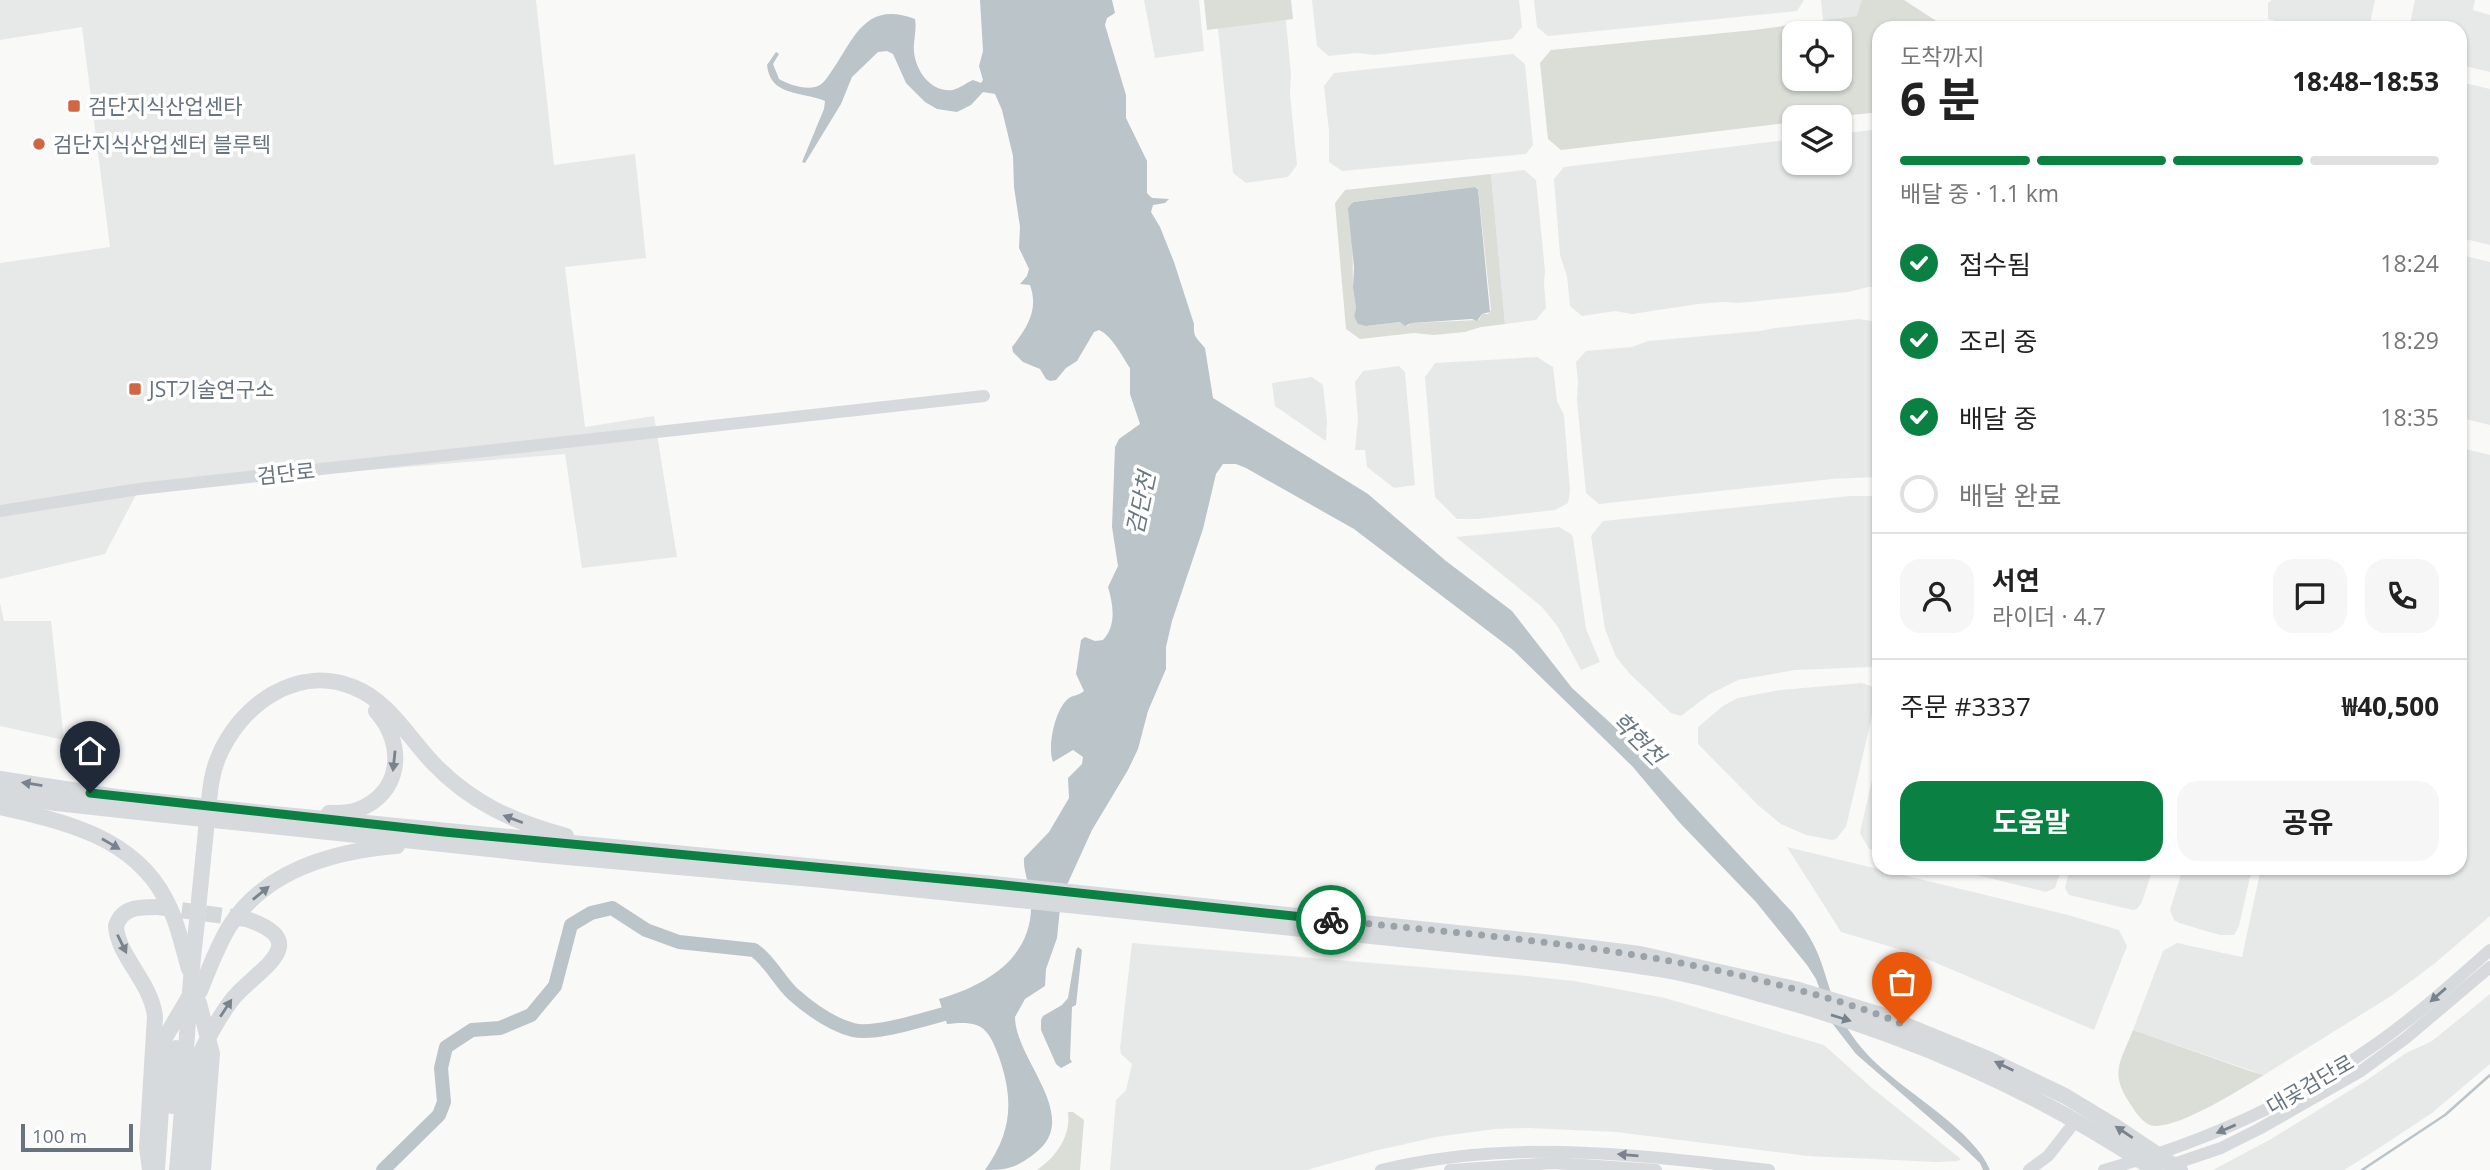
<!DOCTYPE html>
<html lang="ko">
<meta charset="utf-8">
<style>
:root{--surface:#fff;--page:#f6f6f6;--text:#222;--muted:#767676;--line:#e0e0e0;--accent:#0b8043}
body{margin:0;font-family:"Open Sans","Noto Sans KR",sans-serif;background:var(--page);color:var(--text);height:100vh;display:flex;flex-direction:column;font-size:26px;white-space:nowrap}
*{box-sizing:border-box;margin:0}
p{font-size:23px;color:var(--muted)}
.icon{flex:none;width:38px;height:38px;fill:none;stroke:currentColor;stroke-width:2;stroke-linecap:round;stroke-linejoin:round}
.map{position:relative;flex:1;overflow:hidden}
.sheet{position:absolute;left:1872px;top:21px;width:595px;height:854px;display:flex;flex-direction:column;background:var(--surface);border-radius:21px;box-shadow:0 2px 5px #0004}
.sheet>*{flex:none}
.controls{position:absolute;left:1782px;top:21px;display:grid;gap:14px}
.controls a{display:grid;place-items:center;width:70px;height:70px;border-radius:14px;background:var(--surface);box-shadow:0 2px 5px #0004;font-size:35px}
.scale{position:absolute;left:21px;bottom:18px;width:112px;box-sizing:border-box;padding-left:7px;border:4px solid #67747f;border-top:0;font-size:19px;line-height:24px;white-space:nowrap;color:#67747f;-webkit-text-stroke:5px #fff;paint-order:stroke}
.pin{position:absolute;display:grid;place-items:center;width:60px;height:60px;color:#fff;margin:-72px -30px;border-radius:50% 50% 50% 0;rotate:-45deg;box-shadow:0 0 7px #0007}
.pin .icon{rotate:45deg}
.courier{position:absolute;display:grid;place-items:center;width:70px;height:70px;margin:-35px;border:5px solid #0b8043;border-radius:50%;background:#fff;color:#222;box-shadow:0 2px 9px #0007}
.head em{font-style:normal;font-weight:700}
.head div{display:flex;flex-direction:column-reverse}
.head{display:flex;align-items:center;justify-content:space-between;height:119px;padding:0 28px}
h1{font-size:46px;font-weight:700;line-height:52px}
.bar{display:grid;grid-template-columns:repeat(4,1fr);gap:10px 7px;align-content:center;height:84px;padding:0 28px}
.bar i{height:9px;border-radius:5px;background:var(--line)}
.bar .current{background:var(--accent)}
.bar p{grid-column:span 4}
.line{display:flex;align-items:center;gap:18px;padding:0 28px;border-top:2px solid var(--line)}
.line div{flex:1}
.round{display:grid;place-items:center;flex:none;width:74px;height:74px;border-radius:21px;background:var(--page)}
ol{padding:0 28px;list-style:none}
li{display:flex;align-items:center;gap:21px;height:77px}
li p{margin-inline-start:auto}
li .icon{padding:7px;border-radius:50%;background:var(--accent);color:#fff;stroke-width:4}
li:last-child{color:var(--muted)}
li i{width:38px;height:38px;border:4px solid var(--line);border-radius:50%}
.cta{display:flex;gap:14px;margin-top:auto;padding:14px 28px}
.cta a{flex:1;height:80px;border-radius:21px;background:var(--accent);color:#fff;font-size:28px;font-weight:700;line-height:80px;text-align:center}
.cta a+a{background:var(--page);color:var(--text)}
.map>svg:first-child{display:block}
</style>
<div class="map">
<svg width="2490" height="1170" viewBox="0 0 2490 1170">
<rect width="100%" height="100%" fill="#f9f9f8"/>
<g fill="#e7e8e8">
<path d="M0,0H536L554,165L635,154L646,258L565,267L585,427L654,416L677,557L582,568L565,454L139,489L105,554L0,579V263L110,247L82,27L0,40Z"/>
<path d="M1144,0H1199L1204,51L1155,58Z"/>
<path d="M1215,0H1284L1291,74L1290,94L1297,165L1288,177L1246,183L1233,173Z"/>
<path d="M1312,0H1519L1522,27L1512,39L1374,55L1357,53L1329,56L1317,46Z"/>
<path d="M1534,0H1804L1797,11L1548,36L1537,27Z"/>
<path d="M1821,0H1862V4L1857,16L1823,21Z"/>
<path d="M2272,0H2375L2369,28H2306L2268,19V3Z"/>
<path d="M2415,0H2475L2473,10L2490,15V72L2461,65L2460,28H2409Z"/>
<path d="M1513,54L1525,64L1533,145L1526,154L1342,171L1329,162V131L1324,86L1334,73Z"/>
<path d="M2460,82L2490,89V245L2461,238Z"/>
<path d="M1879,129V287H1868L1848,292L1739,303L1723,302L1698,304L1632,314L1615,311L1582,316L1570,306L1567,276L1560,255L1554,179L1564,167L1794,139V163H1839V134Z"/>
<path d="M1524,170L1536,180L1545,271L1544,283L1546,308L1536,320L1505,324L1491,174Z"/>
<path d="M2461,255L2490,262V425L2461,418Z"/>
<path d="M1859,319L1879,322V477L1832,479L1599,504L1586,493L1577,400L1578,382L1576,362L1586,351L1632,347L1648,341L1760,331L1775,328Z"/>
<path d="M1537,357L1553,367L1557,401L1564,415L1570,491L1568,503L1555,510L1477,519H1457L1435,497L1425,377L1435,363Z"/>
<path d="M1399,366L1405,372L1415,485L1394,488L1367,467L1365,450H1355L1358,419L1355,382L1363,371Z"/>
<path d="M1312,377L1323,385L1327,421L1326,441L1275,406L1272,383Z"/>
<path d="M2461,448L2490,455V916L2434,964L2391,996L2264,1075L2133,1030L2163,951L2177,943L2242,957L2261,868H2460Z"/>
<path d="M1850,496H1879L1880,661L1871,667L1795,670L1738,680L1710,694L1681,716L1671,713L1630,674L1616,657L1605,629L1591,536L1603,521Z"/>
<path d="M1559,527L1571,534L1573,538L1586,629L1600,662L1581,670L1558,627L1542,607L1456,537Z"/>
<path d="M0,603L4,621H51L64,740L0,726Z"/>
<path d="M1862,683L1873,687L1877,695L1846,827L1836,839L1832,840L1806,835L1781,824L1759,806L1698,744V727L1723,706L1738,698L1780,690Z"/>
<path d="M1879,749V851L1869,849L1860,833Z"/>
<path d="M1787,847L2068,915L2119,930L2127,946L2094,1030L1915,954L1841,932Z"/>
<path d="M1948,868H2062L2055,888L2046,892Z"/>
<path d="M2070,868H2153L2142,902L2137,909L2133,910L2069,895L2065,888Z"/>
<path d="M2183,868H2252L2239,926L2234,935H2220L2179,923L2174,920L2170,910Z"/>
<path d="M1132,943L1517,975L1574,981L1665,998L1824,1045L1872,1088L1961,1159L1958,1161L1936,1162L1808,1156L1616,1132L1529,1128L1495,1129L1436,1137L1374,1151L1307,1170H1110L1116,1100L1126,1090L1132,1064L1121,1054L1120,1048Z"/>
<path d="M2490,994V1064L2432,1113L2373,1152L2344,1170H2213L2271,1139L2367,1080L2406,1053L2432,1041Z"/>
</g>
<g fill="#daded7" fill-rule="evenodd">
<path d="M1204,0H1291L1293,19L1207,30Z"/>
<path d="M1862,0H1904L1947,28H1880L1879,112L1834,117H1794V122L1561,150L1548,139L1540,63L1551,50L1754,30L1857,16ZM1794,33H1839V79H1794Z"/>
<path d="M1491,174L1505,324L1481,327L1465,332L1434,335L1414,333L1360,339L1346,329L1335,203L1345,190ZM1475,187L1478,188L1491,310L1488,314H1482L1479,320L1410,323L1408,326L1400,322L1366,326L1354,316L1356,308L1353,288L1352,202Z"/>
<path d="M2133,1030L2250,1071L2264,1075C2239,1090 2183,1126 2155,1126C2145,1126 2136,1113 2131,1105C2109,1073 2120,1063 2133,1030Z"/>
<path d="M1068,1112H1073L1084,1120L1080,1170H1037C1057,1156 1071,1136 1068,1112Z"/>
</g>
<g fill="#bbc4c8">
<path d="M980,0H1112L1115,13L1107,18L1105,25L1126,95V118L1147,161V193L1152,198L1169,199L1165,203L1153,205L1151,212L1160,227L1174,262L1194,324C1193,338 1197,338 1205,348L1213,398L1368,494L1446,561L1512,611L1572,688L1650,759L1792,912C1798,920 1805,929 1810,938C1823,959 1827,986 1837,1008C1846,1030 1860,1048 1877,1064C1909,1094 1975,1132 1990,1170H1983L1980,1163L1962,1146L1856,1054L1832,1023L1816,979L1807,965L1756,902L1680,823L1633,767L1513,650L1354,529L1246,468L1236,464H1223L1216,474L1203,529L1172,621L1166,647V669L1148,711L1138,749L1128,770L1092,830L1061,898L1057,938L1046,969L1045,986L1025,999L1015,1017C1015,1060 1084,1118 1034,1154C1016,1168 1007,1170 985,1170C1012,1132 1014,1100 999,1057C988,1026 980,1020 947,1024L939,999C987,985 1034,957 1031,901C1031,886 1023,873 1024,858L1049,832L1069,798L1068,778L1082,764L1083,757L1073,750L1053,762C1047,747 1055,708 1069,698C1074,695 1078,696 1084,691L1076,674L1081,640L1085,637L1095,641L1103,640C1117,625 1113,604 1108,587L1118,566L1112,527L1115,447L1119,439L1140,424L1130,394V368C1122,356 1112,336 1099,330L1094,332L1077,361L1066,368L1056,380L1050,381L1046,379L1040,369L1023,362L1013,352L1012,347C1027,328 1039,310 1030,285L1020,284L1027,276L1029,269L1019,248L1020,227L1014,187L1013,156L1002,110L995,94L983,92L971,105L957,112L937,109L925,102L906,83L893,54L887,51L878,52L852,77L841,104L805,163L802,162L824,109L825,101C802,91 770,97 767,65L776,52L779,54L773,64L779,79C787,84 805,90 815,87C823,85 827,78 831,72C854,40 864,0 915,19C917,30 913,41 914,52C916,71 931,93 953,90C960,88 966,83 973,80L981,83L983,80L979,66L983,51Z"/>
<path d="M1475,187L1478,189L1490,312L1482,314L1477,321L1472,319L1411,323L1405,326L1400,322L1366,326L1358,324L1354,316L1356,308L1353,288L1354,267L1348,208L1353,202Z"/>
<path d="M1078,947L1082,950L1076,1005L1072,1007L1070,1059L1072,1062L1061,1068L1056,1064L1041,1030V1020L1043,1016L1062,1005L1068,998L1076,950Z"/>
</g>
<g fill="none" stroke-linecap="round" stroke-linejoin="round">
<path stroke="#bbc4c8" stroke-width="2.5" d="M2362,1170L2445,1115L2490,1075"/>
<path stroke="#bbc4c8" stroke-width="14" d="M383,1170L439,1115L444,1102L441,1068L446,1047L472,1030L500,1028L531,1015L555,986L571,925L591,913L612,908L646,930L679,942L754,950C770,961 779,981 793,994C811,1010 830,1024 853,1030C877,1036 934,1016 959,1010"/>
<path stroke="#d4d8da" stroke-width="16" stroke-dasharray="16 8" stroke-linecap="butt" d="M158,907L246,919"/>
<g stroke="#d7dadd" stroke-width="12">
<path d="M0,511L139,489L984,396"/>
<path d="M2168,1166L2221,1148L2259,1129L2361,1071L2406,1038L2490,967"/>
<path d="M1381,1170C1515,1138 1635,1155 1769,1170"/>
<path d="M1450,1170L1553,1163L1656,1170"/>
<path d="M2029,1170L2048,1156L2070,1128"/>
<path d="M2104,1170C2203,1143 2295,1102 2379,1042C2418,1014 2454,982 2490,950"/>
</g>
<g stroke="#d7dadd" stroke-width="16">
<path d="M0,779L117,797L264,813L994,884L1543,942L1640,954L1795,989L1881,1015L1988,1059L2065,1096L2113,1125L2180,1170"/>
<path d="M0,794L56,803L166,815L545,855L823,880L1566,956C1601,961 1637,965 1671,971C1703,977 1733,986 1764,995C1907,1034 2032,1088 2155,1170"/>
<path d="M0,807C62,821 132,836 165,898C177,920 182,945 189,969"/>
<path d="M329,813C338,813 348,813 357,810C402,794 406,744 376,711"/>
<path d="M200,991C209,969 217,947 229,927C265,870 334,851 397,846"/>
<path d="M199,1003L212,1054L203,1170"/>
<path d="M158,1057L159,1048L189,997"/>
<path d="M193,1068C204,1045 216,1021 231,1001C252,972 319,943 246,919"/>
<path d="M172,1106L176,1048"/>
<path d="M150,1170L147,1147L155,1016C150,980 118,957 116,926C122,907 139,907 156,907"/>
<path d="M157,1170L165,1048"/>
<path d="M177,1170C183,1106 186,1043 191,979C193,953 197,926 199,900C202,870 205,840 208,810C210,792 211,775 218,758C239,706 296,664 353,687C389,701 408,737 433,763C471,803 514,822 566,836"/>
<path d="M190,1170L199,1057"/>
</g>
</g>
<defs><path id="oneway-solid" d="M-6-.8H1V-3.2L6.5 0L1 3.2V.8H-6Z" transform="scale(1.75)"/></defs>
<g fill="#78838d">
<use href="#oneway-solid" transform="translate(394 761) rotate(96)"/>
<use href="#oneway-solid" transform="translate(32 784) rotate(-171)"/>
<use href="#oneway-solid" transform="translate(513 819) rotate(-159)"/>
<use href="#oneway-solid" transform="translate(111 844) rotate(30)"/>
<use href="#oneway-solid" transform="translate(261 893) rotate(-39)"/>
<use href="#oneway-solid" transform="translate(122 944) rotate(64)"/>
<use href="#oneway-solid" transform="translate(2438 995) rotate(139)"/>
<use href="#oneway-solid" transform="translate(226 1008) rotate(-57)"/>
<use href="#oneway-solid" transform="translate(1841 1018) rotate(17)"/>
<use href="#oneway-solid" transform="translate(2004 1066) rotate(-154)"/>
<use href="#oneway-solid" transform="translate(2226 1129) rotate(157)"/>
<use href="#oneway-solid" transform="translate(2124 1132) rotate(-146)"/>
<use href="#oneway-solid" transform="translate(1628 1155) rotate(-175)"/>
</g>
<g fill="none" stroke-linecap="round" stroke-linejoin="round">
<path stroke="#9aa3a9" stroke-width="7" stroke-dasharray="0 12.6" d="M1331,920C1477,935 1617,945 1759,980C1808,992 1857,1005 1902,1024"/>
<path stroke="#0b8043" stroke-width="9" d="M90,793L444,832L995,884L1331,920"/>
</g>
<g fill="#d06742" stroke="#fff" stroke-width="2.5">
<rect x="67" y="99" width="14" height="14" rx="3.5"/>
<circle cx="39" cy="144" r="7"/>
<rect x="128" y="382" width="14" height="14" rx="3.5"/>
</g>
<g text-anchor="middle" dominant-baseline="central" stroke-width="7" stroke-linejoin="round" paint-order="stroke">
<g font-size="21" fill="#67747f" stroke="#fff" text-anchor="start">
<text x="88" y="106">검단지식산업센타</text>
<text x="53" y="144">검단지식산업센터 블루텍</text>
<text x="149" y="389">JST기술연구소</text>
</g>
<g font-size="21" fill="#67747f" stroke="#fff">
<text transform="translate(286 473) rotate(-6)">검단로</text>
<text transform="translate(2310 1084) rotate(-30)">대곶검단로</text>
</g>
<g font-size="23" font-style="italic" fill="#68797f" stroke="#fff">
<text transform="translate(1140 503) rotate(-78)">검단천</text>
<text transform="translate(1639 738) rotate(45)">학현천</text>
</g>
</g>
</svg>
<div class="controls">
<a><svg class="icon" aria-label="locate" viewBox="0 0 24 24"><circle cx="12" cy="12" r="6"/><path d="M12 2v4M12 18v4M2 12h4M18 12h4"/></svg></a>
<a><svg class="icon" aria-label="layers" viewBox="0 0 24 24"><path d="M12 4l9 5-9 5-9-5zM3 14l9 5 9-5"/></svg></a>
</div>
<div class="scale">100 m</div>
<div class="pin" style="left:1902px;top:1024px;background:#ea580c"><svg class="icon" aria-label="bag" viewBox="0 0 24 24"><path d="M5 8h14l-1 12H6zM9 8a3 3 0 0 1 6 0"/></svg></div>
<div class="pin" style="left:90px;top:793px;background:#1f2937"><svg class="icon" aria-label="home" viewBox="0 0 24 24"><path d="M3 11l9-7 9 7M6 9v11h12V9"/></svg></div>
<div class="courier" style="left:1331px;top:920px"><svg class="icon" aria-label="bike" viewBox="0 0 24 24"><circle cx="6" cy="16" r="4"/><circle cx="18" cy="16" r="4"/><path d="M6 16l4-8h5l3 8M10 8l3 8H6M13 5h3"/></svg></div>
<section class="sheet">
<div class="head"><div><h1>6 분</h1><p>도착까지</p></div><em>18:48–18:53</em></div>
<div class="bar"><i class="current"></i><i class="current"></i><i class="current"></i><i></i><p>배달 중 · 1.1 km</p></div>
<ol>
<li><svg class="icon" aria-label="check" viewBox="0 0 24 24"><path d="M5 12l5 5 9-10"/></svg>접수됨<p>18:24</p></li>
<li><svg class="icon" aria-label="check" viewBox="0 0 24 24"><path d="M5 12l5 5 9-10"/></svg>조리 중<p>18:29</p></li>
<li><svg class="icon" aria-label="check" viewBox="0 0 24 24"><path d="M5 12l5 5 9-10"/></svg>배달 중<p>18:35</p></li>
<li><i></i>배달 완료</li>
</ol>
<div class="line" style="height:126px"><a class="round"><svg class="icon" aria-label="person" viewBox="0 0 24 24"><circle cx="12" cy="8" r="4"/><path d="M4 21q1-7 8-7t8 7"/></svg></a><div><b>서연</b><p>라이더 · 4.7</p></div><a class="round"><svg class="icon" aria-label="chat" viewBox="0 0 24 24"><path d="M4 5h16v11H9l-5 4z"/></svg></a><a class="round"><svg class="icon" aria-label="phone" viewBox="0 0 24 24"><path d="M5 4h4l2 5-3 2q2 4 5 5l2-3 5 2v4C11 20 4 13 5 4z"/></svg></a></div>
<div class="line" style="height:91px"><div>주문 #3337</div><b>₩40,500</b></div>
<div class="cta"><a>도움말</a><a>공유</a></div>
</section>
</div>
